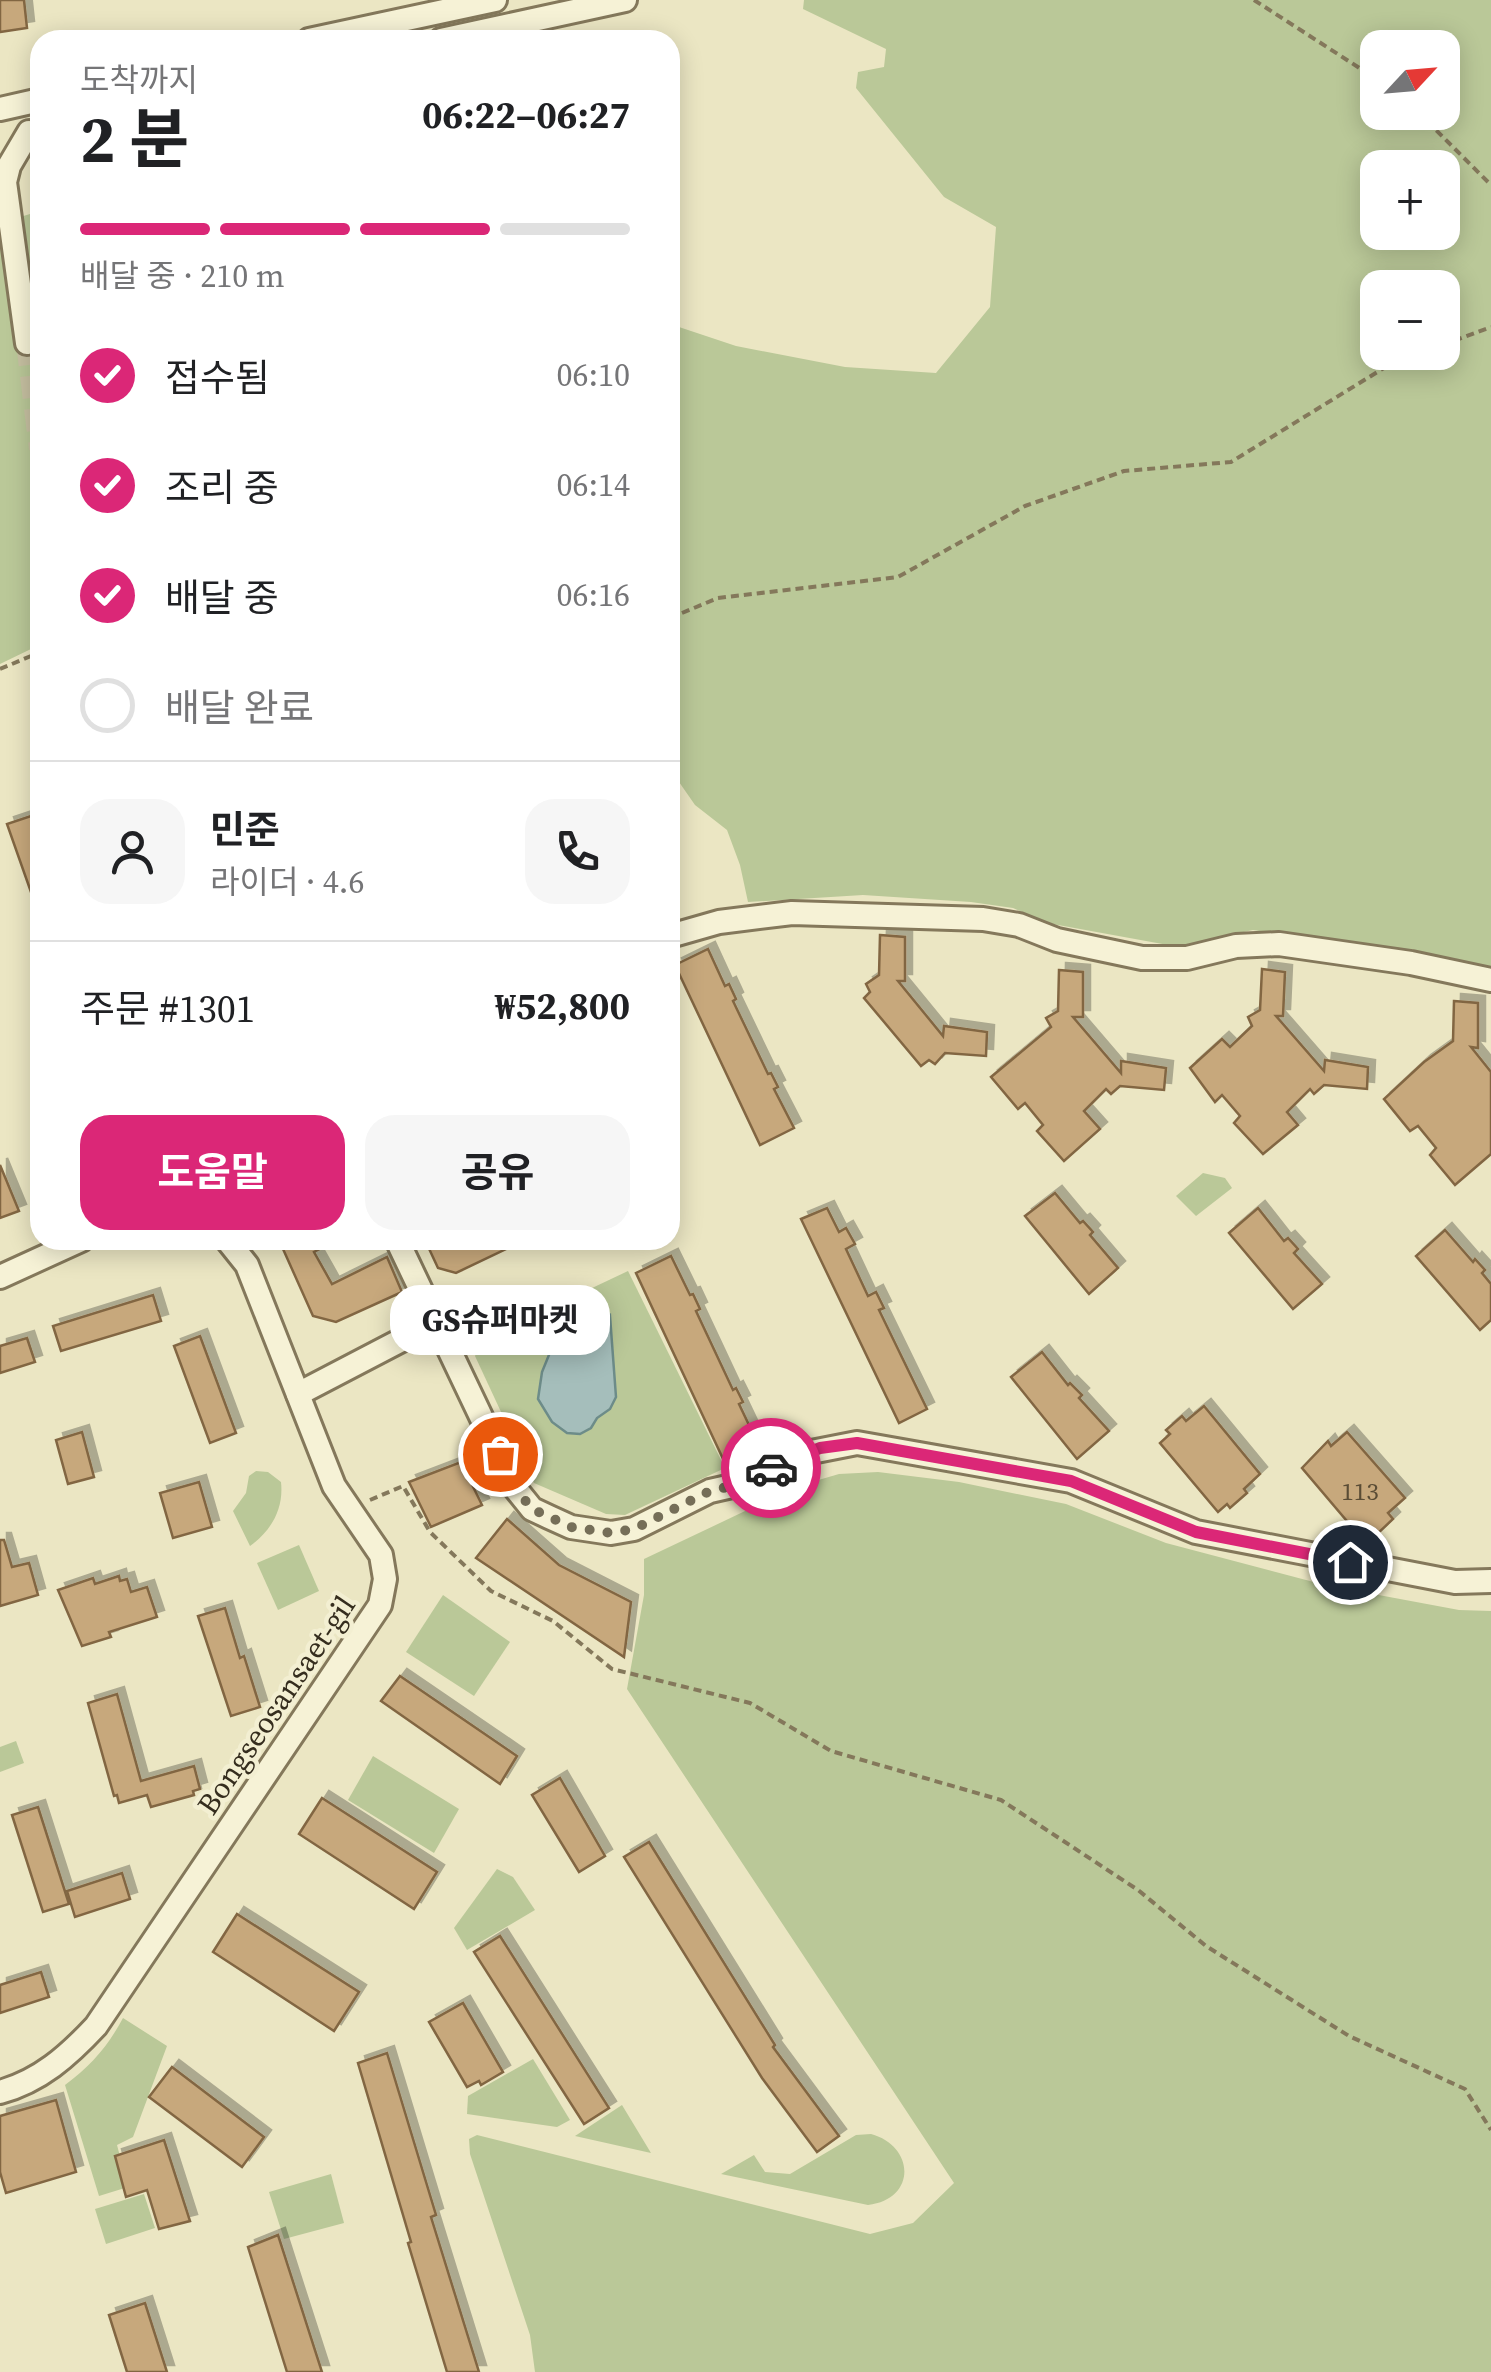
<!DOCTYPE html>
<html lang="ko">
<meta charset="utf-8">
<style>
:root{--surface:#fff;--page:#f6f6f6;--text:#202124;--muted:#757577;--line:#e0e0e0;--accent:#db2777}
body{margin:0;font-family:"Source Serif 4","Noto Sans KR",serif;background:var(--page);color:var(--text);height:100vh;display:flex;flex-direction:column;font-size:38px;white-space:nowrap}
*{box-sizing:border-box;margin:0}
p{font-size:32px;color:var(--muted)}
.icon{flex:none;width:55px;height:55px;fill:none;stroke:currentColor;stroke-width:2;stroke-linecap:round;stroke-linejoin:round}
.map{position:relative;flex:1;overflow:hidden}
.drawer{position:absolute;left:30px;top:30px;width:650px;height:1220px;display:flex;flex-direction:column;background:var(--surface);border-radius:30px;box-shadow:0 5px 25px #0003}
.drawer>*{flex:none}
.needle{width:65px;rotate:64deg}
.fabs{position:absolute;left:1360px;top:30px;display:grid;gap:20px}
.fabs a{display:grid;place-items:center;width:100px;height:100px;border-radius:20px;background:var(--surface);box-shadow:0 5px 25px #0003;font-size:50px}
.pin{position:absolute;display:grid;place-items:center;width:85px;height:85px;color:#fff;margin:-42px;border:5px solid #fff;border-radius:50%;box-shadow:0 2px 10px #0007}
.courier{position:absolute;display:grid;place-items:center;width:100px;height:100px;margin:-50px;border:8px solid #db2777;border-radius:50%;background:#fff;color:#222;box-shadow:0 2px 12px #0007}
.bubble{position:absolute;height:70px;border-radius:30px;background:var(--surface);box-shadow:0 5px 25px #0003;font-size:32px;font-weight:700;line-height:70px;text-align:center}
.head em{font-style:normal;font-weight:700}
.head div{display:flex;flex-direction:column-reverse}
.head{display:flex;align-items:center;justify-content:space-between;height:170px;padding:0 50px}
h1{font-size:65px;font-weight:700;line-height:75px}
.bar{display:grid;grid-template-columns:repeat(4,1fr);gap:15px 10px;align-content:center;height:120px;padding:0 50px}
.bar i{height:12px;border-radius:8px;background:var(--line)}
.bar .selected{background:var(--accent)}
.bar p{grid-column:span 4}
.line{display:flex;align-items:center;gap:25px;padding:0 50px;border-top:2px solid var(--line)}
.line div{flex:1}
.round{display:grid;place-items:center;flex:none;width:105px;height:105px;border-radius:30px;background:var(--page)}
ol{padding:0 50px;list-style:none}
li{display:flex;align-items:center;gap:30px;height:110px}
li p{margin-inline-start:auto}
li .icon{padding:10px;border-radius:50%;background:var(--accent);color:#fff;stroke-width:4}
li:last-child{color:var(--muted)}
li i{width:55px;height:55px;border:5px solid var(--line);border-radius:50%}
.button{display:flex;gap:20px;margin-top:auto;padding:20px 50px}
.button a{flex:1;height:115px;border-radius:30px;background:var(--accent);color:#fff;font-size:40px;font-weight:700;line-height:115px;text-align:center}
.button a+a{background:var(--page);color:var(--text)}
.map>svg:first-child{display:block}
</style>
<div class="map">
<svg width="1491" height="2372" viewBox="0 0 1491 2372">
<defs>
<filter id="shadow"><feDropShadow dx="7" dy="-7" stdDeviation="0" flood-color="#0004"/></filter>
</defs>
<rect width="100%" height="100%" fill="#ebe6c3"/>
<g fill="#bac898" fill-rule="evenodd">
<path d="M804,0H1491V969L1253,930L1188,944L1168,945L1047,923L1013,908L971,902L863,895L748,902L740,865L727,830L695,805L670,769V324L736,346L845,367L936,373L990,307L996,227L944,197L856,88L858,72L884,67L886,49L803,9ZM1378,48H1442V112H1378ZM1378,168H1442V232H1378ZM1378,288H1442V352H1378Z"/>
<path d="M40,211V630L30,632L31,649L0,664V223Z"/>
<path d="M1203,1173L1225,1178L1232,1188L1196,1216L1176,1196Z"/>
<path d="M628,1271L725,1468L625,1515L606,1514L534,1483L475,1356L482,1340Z"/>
<path d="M256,1471L268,1472L281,1482C284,1509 271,1531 250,1546L233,1511L246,1493L249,1476Z"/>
<path d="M878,1472L959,1482L1066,1504L1166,1543L1325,1585L1459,1610L1491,1611V2372H535L530,2335L470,2154L469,2139L477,2135L870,2234L913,2223L954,2183L627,1689L644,1595V1559L798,1486L839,1474Z"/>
<path d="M299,1545L319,1591L278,1610L257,1563Z"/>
<path d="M443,1595L510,1642L474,1696L406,1652Z"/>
<path d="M16,1741L24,1763L0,1772V1747Z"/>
<path d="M373,1756L459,1809L434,1853L348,1800Z"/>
<path d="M497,1869L513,1877L535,1910L467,1950L454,1928Z"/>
<path d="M123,2018L167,2046L133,2137L117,2145L128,2187L99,2196L65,2085C91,2066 108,2046 123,2018Z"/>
<path d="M533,2059L570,2120L557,2127L467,2114L468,2096Z"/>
<path d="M622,2105L651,2153L575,2136Z"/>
<path d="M871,2134C915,2146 917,2199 868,2205L721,2174L754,2155L765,2172L790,2174L856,2135Z"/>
<path d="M331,2174L344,2223L284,2239L269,2192Z"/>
<path d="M144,2194L155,2228L106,2244L95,2209Z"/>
</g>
<path fill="#a5bebb" stroke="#6d8c89" stroke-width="2.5" d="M610,1316L616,1397L610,1409L597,1418L591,1428L580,1434L567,1433L552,1422L538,1399L542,1372L553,1345L568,1339L588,1342Z"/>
<g fill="#c7a87b" stroke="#826643" stroke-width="2.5" filter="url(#shadow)">
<path d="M0,0H24L27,28L0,32Z"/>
<path d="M40,813V911L38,912L7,824Z"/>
<path d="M880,935L905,937V981H898L943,1036L944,1026L987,1032L986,1056L945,1053L935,1064L929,1060L921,1066L864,998L870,992L866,984L879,975Z"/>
<path d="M708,949L725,986L729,984L736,999L733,1001L768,1074L771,1073L778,1087L774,1089L794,1128L760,1145L675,965Z"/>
<path d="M1262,969L1285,972L1283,1016H1276L1324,1071L1325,1060L1368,1067L1367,1089L1324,1085L1314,1094L1310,1089L1287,1112L1298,1125L1263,1154L1234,1123L1240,1116L1222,1095L1215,1102L1190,1068L1222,1039L1230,1047L1252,1026L1248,1017L1260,1010Z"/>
<path d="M1059,970L1083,972V1017H1073L1121,1073V1061L1166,1068L1164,1090L1120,1086L1111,1094L1106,1089L1084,1111L1100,1129L1064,1161L1037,1131L1043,1125L1025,1103L1018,1109L991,1077L1051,1027L1046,1018L1058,1011Z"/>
<path d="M1454,1001L1478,1003V1048L1471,1047L1491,1072V1154L1455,1185L1430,1155L1436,1148L1418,1126L1410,1131L1384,1099L1424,1062L1453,1041Z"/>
<path d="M0,1165L19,1211L0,1218Z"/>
<path d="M1055,1193L1080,1223L1083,1221L1093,1232L1090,1235L1118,1268L1089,1294L1025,1216Z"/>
<path d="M827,1208L839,1232L846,1228L855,1244L846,1249L868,1296L876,1292L884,1308L879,1310L927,1409L899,1423L801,1219Z"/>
<path d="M1258,1208L1284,1241L1288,1238L1298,1249L1294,1253L1322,1284L1293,1309L1229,1233Z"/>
<path d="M1445,1230L1473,1262L1475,1259L1485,1270L1482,1273L1491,1284V1320L1480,1330L1416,1256Z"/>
<path d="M279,1240H337L314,1252L332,1284L387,1257L402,1292L336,1322L313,1316Z"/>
<path d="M425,1240H525L456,1273L438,1268Z"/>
<path d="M671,1256L690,1295L693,1294L700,1309L696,1311L733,1390L736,1388L743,1402L739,1404L759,1446L725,1463L636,1273Z"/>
<path d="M153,1295L161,1321L61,1351L53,1326Z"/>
<path d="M200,1336L236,1433L210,1443L174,1346Z"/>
<path d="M27,1338L35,1362L0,1373V1346Z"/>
<path d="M1042,1352L1068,1385L1070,1383L1082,1395L1079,1398L1109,1431L1077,1459L1011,1377Z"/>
<path d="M1204,1406L1260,1474L1244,1489L1247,1493L1230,1508L1227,1504L1218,1512L1160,1443L1170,1434L1166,1430L1182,1416L1186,1421Z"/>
<path d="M82,1432L94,1477L68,1484L56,1440Z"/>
<path d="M1347,1432L1405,1498L1388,1513L1393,1519L1374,1537L1371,1533L1363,1540L1302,1468L1328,1441L1331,1446Z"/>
<path d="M461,1462L482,1505L431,1527L409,1482Z"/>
<path d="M199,1482L212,1527L173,1538L160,1493Z"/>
<path d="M507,1519L559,1565L631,1602L624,1657L476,1558Z"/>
<path d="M0,1540H4L12,1567L29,1563L38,1595L0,1606Z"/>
<path d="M119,1576L120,1581L127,1579L131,1592L147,1587L157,1617L109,1632L111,1637L82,1646L58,1590L93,1578L95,1584Z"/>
<path d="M225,1608L240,1658L244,1656L260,1707L231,1716L198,1616Z"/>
<path d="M400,1676L517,1756L500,1784L381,1701Z"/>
<path d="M117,1694L141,1781L194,1766L200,1789L193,1791L194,1795L151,1807L147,1795L119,1803L117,1795L114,1796L88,1703Z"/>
<path d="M560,1778L605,1856L579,1872L532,1795Z"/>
<path d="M322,1798L437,1872L414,1909L299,1834Z"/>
<path d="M38,1807L69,1904L43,1912L12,1815Z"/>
<path d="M649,1842L775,2045L773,2047L839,2136L817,2152L762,2078L624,1857Z"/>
<path d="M122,1873L130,1899L75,1917L67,1891Z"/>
<path d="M237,1914L359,1992L334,2031L213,1952Z"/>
<path d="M500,1936L609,2108L584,2124L474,1952Z"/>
<path d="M41,1972L49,1997L0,2013V1985Z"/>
<path d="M463,2003L503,2072L481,2085L479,2081L467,2087L429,2022Z"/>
<path d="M387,2053L436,2215L431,2217L479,2372H447L408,2243L411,2242L358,2063Z"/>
<path d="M172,2067L264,2137L242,2167L149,2097Z"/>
<path d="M56,2100L76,2172L6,2193L0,2172V2116Z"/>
<path d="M164,2140L190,2221L159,2229L147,2190L126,2197L115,2156Z"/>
<path d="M278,2235L322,2372H287L248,2247Z"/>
<path d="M145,2303L167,2372H127L109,2315Z"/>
</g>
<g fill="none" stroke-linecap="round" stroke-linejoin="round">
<path stroke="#c7c1a2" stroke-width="22" stroke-dasharray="22 11" stroke-linecap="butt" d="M27,343L40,449"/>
<g stroke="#84785b" stroke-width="28">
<g id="minor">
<path d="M309,40L495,0"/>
<path d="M441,40L625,0"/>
<path d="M0,109L40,100"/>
<path d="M27,343L5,182L9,166L29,132"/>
<path d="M670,936L719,922L792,913L983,919L1019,925L1057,940L1142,958H1187L1236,946L1279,944L1411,963L1491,980"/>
<path d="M0,1277L81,1240"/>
<path d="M436,1322L515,1488L532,1509L549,1517L571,1527L611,1533L634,1529L710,1491L732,1486L801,1454L857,1443L1071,1481L1196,1532L1455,1582L1491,1581"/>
<path d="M298,1394L436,1322L397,1240"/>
<path d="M0,2092C40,2081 68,2056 96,2026L380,1605L385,1579L381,1555L334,1486L247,1265L227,1240"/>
</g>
</g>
<g stroke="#84785b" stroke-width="4" stroke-dasharray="8 5" stroke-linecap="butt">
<path d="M1254,0L1378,80"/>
<path d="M1418,112L1491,185"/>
<path d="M1442,345L1491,327"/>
<path d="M670,618L718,598L898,577L1025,506L1124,471L1231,462L1392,363L1421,352"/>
<path d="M0,669L31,656L40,675"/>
<path d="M541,1240L542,1247"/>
<path d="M370,1500L403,1486L430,1532L491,1591L553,1621L612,1669L750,1703L831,1751L1001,1800L1138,1890L1206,1946L1349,2036L1465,2089L1491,2130"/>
</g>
<use href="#minor" stroke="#f6f2d6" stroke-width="22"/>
</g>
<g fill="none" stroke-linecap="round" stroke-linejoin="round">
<path stroke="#756e58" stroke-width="10" stroke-dasharray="0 18" d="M500,1454L515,1488L532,1509L571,1527L611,1533L634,1529L710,1491L732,1486L771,1468"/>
<path stroke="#db2777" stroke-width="12" d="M771,1468L820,1448L857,1443L1071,1481L1196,1532L1350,1562"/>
</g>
<g text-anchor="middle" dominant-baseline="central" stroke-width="9" stroke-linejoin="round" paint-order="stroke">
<g font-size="25" fill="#5a4c35">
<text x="1360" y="1491">113</text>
</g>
<g font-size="30" fill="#352d1e" stroke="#f3efd2">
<text transform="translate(276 1705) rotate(-56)">Bongseosansaet-gil</text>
</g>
</g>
</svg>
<div class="fabs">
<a><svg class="needle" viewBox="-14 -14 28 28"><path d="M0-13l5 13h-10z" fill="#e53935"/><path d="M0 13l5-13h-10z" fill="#757577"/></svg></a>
<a>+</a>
<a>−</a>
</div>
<div class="pin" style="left:500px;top:1454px;background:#ea580c"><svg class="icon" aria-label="bag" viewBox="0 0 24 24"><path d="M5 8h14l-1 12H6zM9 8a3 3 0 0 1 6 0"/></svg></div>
<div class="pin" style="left:1350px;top:1562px;background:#1f2937"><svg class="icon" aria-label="home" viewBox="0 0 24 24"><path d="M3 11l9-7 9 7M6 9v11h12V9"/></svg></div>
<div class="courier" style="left:771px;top:1468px"><svg class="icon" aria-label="car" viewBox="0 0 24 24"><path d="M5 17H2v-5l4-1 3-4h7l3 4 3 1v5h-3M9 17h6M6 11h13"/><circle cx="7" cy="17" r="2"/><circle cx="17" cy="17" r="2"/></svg></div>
<div class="bubble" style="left:390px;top:1285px;width:220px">GS슈퍼마켓</div>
<section class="drawer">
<div class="head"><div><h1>2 분</h1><p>도착까지</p></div><em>06:22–06:27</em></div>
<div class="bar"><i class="selected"></i><i class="selected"></i><i class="selected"></i><i></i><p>배달 중 · 210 m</p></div>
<ol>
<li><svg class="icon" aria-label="check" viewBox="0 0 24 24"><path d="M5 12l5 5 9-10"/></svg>접수됨<p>06:10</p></li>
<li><svg class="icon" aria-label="check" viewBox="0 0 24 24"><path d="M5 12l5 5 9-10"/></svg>조리 중<p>06:14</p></li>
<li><svg class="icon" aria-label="check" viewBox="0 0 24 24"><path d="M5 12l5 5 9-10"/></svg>배달 중<p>06:16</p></li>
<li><i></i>배달 완료</li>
</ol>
<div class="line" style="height:180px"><a class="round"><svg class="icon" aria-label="person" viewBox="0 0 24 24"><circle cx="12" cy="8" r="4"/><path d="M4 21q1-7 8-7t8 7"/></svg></a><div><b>민준</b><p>라이더 · 4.6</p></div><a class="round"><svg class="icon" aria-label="phone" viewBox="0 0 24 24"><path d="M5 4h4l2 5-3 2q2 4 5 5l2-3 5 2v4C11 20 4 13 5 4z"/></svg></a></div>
<div class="line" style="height:130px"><div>주문 #1301</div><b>₩52,800</b></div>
<div class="button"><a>도움말</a><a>공유</a></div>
</section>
</div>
